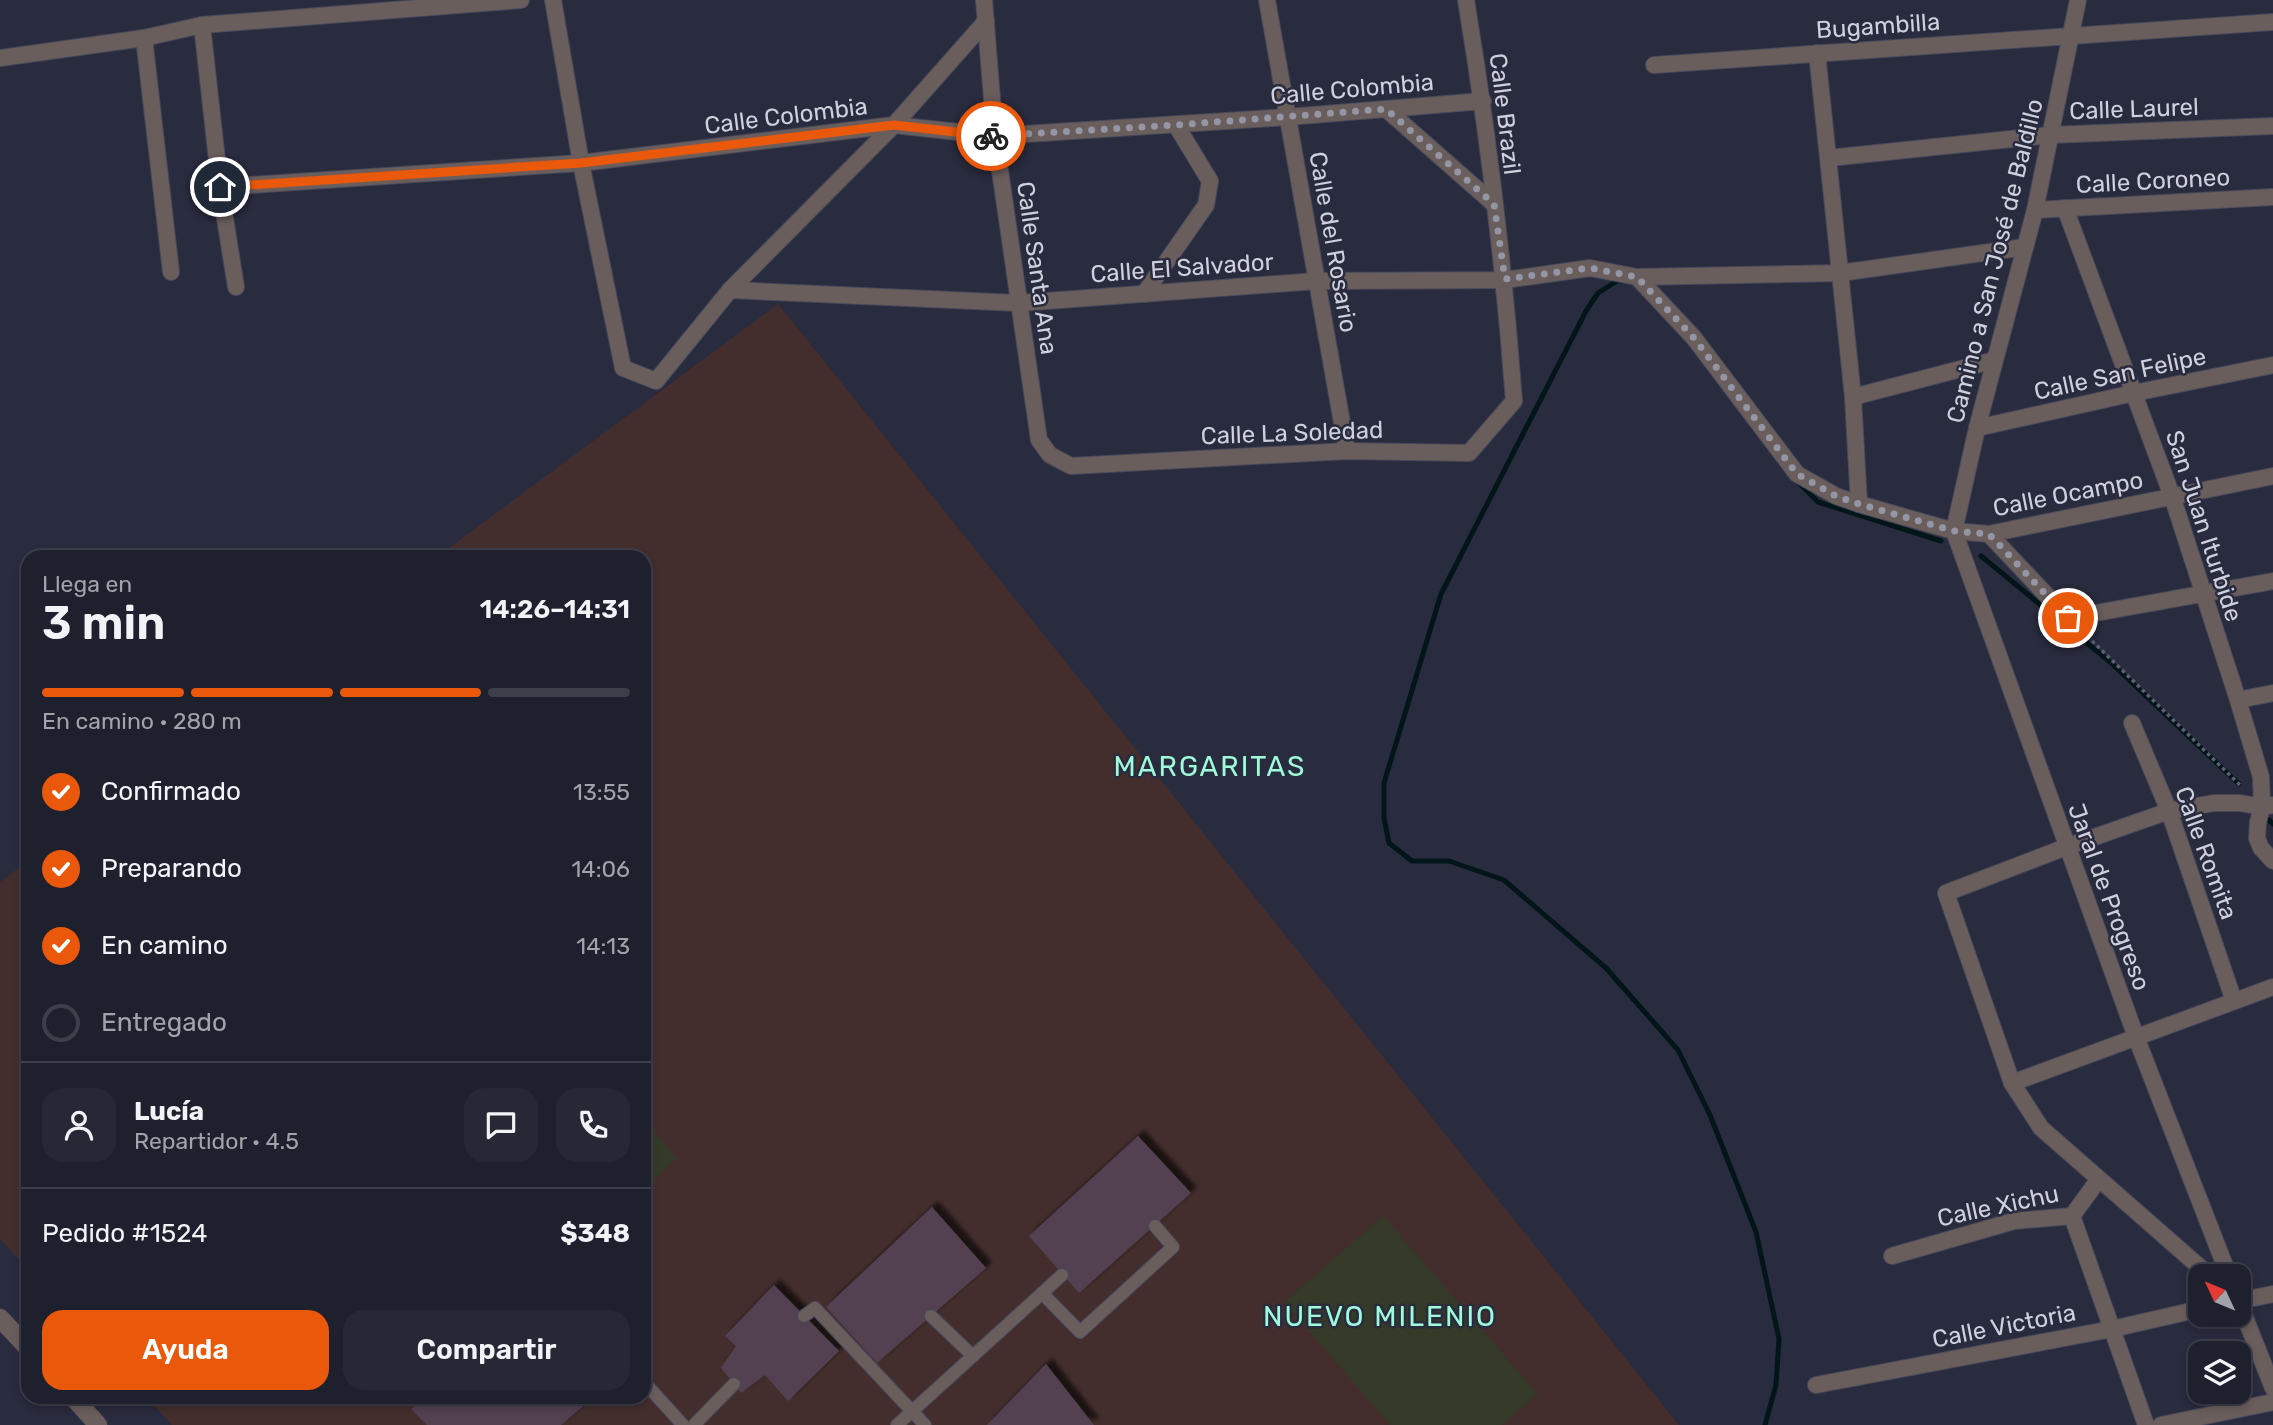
<!DOCTYPE html>
<html lang="es">
<meta charset="utf-8">
<style>
:root{--surface:#1f202e;--page:#272836;--text:#f1f3f6;--muted:#a1a3aa;--line:#3c3e4a;--accent:#ea580c}
body{margin:0;font-family:Rubik,sans-serif;background:var(--page);color:var(--text);height:100vh;display:flex;flex-direction:column;font-size:26px;white-space:nowrap}
*{box-sizing:border-box;margin:0}
p{font-size:23px;color:var(--muted)}
.icon{flex:none;width:38px;height:38px;fill:none;stroke:currentColor;stroke-width:2;stroke-linecap:round;stroke-linejoin:round}
.map{position:relative;flex:1;overflow:hidden}
.details{position:absolute;left:21px;top:550px;width:630px;height:854px;display:flex;flex-direction:column;background:var(--surface);border-radius:21px;box-shadow:0 4px 10px #0003,0 0 0 2px var(--line)}
.details>*{flex:none}
.needle{width:46px;rotate:314deg}
.fabs{position:absolute;left:2188px;top:1264px;display:grid;gap:14px}
.fabs a{display:grid;place-items:center;width:63px;height:63px;border-radius:14px;background:var(--surface);box-shadow:0 4px 10px #0003,0 0 0 2px var(--line);font-size:35px}
.pin{position:absolute;display:grid;place-items:center;width:60px;height:60px;color:#fff;margin:-30px;border:4px solid #fff;border-radius:50%;box-shadow:0 2px 7px #0007}
.courier{position:absolute;display:grid;place-items:center;width:70px;height:70px;margin:-35px;border:5px solid #ea580c;border-radius:50%;background:#fff;color:#222;box-shadow:0 2px 9px #0007}
.summary em{font-style:normal;font-weight:600}
.summary div{display:flex;flex-direction:column-reverse}
.summary{display:flex;align-items:center;justify-content:space-between;height:119px;padding:0 21px}
h1{font-size:46px;font-weight:600;line-height:52px}
.bar{display:grid;grid-template-columns:repeat(4,1fr);gap:10px 7px;align-content:center;height:84px;padding:0 21px}
.bar i{height:9px;border-radius:5px;background:var(--line)}
.bar .selected{background:var(--accent)}
.bar p{grid-column:span 4}
.line{display:flex;align-items:center;gap:18px;padding:0 21px;border-top:2px solid var(--line)}
.line div{flex:1}
.round{display:grid;place-items:center;flex:none;width:74px;height:74px;border-radius:21px;background:var(--page)}
ol{padding:0 21px;list-style:none}
li{display:flex;align-items:center;gap:21px;height:77px}
li p{margin-inline-start:auto}
li .icon{padding:7px;border-radius:50%;background:var(--accent);color:#fff;stroke-width:4}
li:last-child{color:var(--muted)}
li i{width:38px;height:38px;border:4px solid var(--line);border-radius:50%}
.button{display:flex;gap:14px;margin-top:auto;padding:14px 21px}
.button a{flex:1;height:80px;border-radius:21px;background:var(--accent);color:#fff;font-size:28px;font-weight:600;line-height:80px;text-align:center}
.button a+a{background:var(--page);color:var(--text)}
.map>svg:first-child{display:block}
</style>
<div class="map">
<svg width="2273" height="1425" viewBox="0 0 2273 1425">
<defs>
<filter id="shadow"><feDropShadow dx="6" dy="-6" stdDeviation="2" flood-color="#0009"/></filter>
</defs>
<rect width="100%" height="100%" fill="#292b3e"/>
<g fill="#432e2d">
<path d="M778,304L1679,1425H172L146,1397L644,1396V556H438Z"/>
<path d="M28,861V1269L0,1239V882Z"/>
</g>
<g fill="#343a27">
<path d="M646,1123L677,1158L644,1188V1124Z"/>
<path d="M1383,1216L1538,1394L1502,1425H1390L1284,1302Z"/>
</g>
<g fill="none" stroke-linecap="round" stroke-linejoin="round">
<g stroke="#02161a" stroke-width="5">
<path d="M1623,281H1617L1598,293L1586,311L1441,594L1384,783V818L1389,843L1412,861H1449L1504,880L1606,968L1678,1050L1710,1115L1756,1232L1779,1339L1776,1385L1765,1425"/>
<path d="M1797,481L1818,502L1941,541"/>
<path d="M1981,556L2110,662L2239,784"/>
<path d="M2269,820L2273,824"/>
</g>
</g>
<g fill="#524151" filter="url(#shadow)">
<path d="M1138,1136L1191,1193L1079,1293L1029,1236Z"/>
<path d="M932,1207L986,1268L877,1363L826,1307Z"/>
<path d="M774,1285L839,1351L788,1401L765,1375L741,1393L721,1368L736,1346L725,1336Z"/>
<path d="M1046,1364L1094,1425H987Z"/>
<path d="M428,1396H595L561,1425H427L411,1409Z"/>
</g>
<g fill="none" stroke-linecap="round" stroke-linejoin="round">
<g stroke="#47495b" stroke-width="14">
<g id="pedestrian">
<path d="M1042,1293L1080,1332L1173,1247L1155,1226"/>
<path d="M804,1316L815,1308L925,1425"/>
<path d="M931,1316L973,1356"/>
<path d="M644,1382L683,1425"/>
<path d="M694,1425L734,1384"/>
<path d="M897,1425L1062,1275"/>
</g>
</g>
<g stroke="#47495b" stroke-width="18">
<g id="minor">
<path d="M553,0L581,163L623,368L656,381L730,290L894,125L986,21"/>
<path d="M984,0L995,136L1039,440L1050,455L1071,466L1347,451L1469,453L1514,401C1504,267 1488,133 1466,0"/>
<path d="M1267,0L1347,451"/>
<path d="M202,25L220,187L236,287"/>
<path d="M144,38L171,272"/>
<path d="M1817,53L1853,397L1859,504"/>
<path d="M0,58L144,38L202,25L521,0"/>
<path d="M1654,65L2273,22"/>
<path d="M1386,109L1494,204"/>
<path d="M1829,158L2050,135L2273,126"/>
<path d="M220,187L581,163L894,125L995,136L1288,117L1483,101"/>
<path d="M2065,208L2172,496L2238,700L2261,777L2262,807L2258,822L2257,838L2261,848L2273,861"/>
<path d="M2035,210L2273,197"/>
<path d="M1637,277L1694,338L1797,474L1836,496L1859,504L1954,531L1989,534L2273,476"/>
<path d="M730,290L1020,303L1316,281L1505,280L1590,268L1637,277L1840,273L2025,247"/>
<path d="M1144,294L1206,205L1210,181L1176,125"/>
<path d="M1853,397L1995,360"/>
<path d="M1977,428L2134,393L2273,365"/>
<path d="M1954,531L2136,1037L2229,1276"/>
<path d="M1954,531L1977,428L2035,210L2078,0"/>
<path d="M1989,534L2068,618L2273,581"/>
<path d="M2238,700L2273,693"/>
<path d="M2132,723L2169,811L2234,1001"/>
<path d="M2012,1083L2273,987"/>
<path d="M2072,1216L2146,1425"/>
<path d="M1892,1256L2014,1221L2072,1216L2099,1179"/>
<path d="M2210,1276L2041,1128L2012,1083L1946,893L2066,847L2169,811L2214,803H2240L2262,807L2273,805"/>
<path d="M2238,1300L2273,1388"/>
<path d="M2238,1301L2273,1294"/>
<path d="M1816,1385L2112,1329L2200,1309"/>
<path d="M2161,1425L2273,1402"/>
</g>
</g>
<g stroke="#47495b" stroke-width="19">
<g id="tertiary">
<path d="M0,1318L28,1348"/>
<path d="M72,1396L98,1425"/>
</g>
</g>
<path stroke="#5e6071" stroke-width="3.5" stroke-dasharray="3.5 3.5" stroke-linecap="butt" d="M2082,631L2242,787"/>
<use href="#pedestrian" stroke="#6a5e5c" stroke-width="12"/>
<use href="#minor" stroke="#6a5e5c" stroke-width="16"/>
<use href="#tertiary" stroke="#6a5e5c" stroke-width="18"/>
</g>
<g fill="none" stroke-linecap="round" stroke-linejoin="round">
<path stroke="#9496a5" stroke-width="7" stroke-dasharray="0 12.6" d="M991,136L1176,125L1386,109L1494,204L1505,279L1590,268L1637,277L1694,338L1797,474L1836,496L1859,504L1954,531L1989,534L2068,618"/>
<path stroke="#ea580c" stroke-width="9" d="M220,187L581,163L894,125L991,136"/>
</g>
<g text-anchor="middle" dominant-baseline="central" stroke-width="5" stroke-linejoin="round" paint-order="stroke">
<g font-size="24" fill="#ced0dd" stroke="#292b3e">
<text transform="translate(1878 26) rotate(-4)">Bugambilla</text>
<text transform="translate(1352 89) rotate(-5)">Calle Colombia</text>
<text transform="translate(2134 109) rotate(-2)">Calle Laurel</text>
<text transform="translate(1505 114) rotate(83)">Calle Brazil</text>
<text transform="translate(786 116) rotate(-7)">Calle Colombia</text>
<text transform="translate(2153 181) rotate(-3)">Calle Coroneo</text>
<text transform="translate(1333 242) rotate(80)">Calle del Rosario</text>
<text transform="translate(1995 261) rotate(-76)">Camino a San José de Baldillo</text>
<text transform="translate(1037 268) rotate(82)">Calle Santa Ana</text>
<text transform="translate(1182 268) rotate(-4)">Calle El Salvador</text>
<text transform="translate(2120 374) rotate(-12)">Calle San Felipe</text>
<text transform="translate(1292 433) rotate(-2)">Calle La Soledad</text>
<text transform="translate(2068 494) rotate(-11)">Calle Ocampo</text>
<text transform="translate(2204 526) rotate(72)">San Juan Iturbide</text>
<text transform="translate(2206 853) rotate(70)">Calle Romita</text>
<text transform="translate(2109 897) rotate(70)">Jaral de Progreso</text>
<text transform="translate(1998 1206) rotate(-12)">Calle Xichu</text>
<text transform="translate(2004 1326) rotate(-11)">Calle Victoria</text>
</g>
<g font-size="28" letter-spacing="2" fill="#9ffad9" stroke="#292b3e">
<text x="1210" y="766">MARGARITAS</text>
<text x="1380" y="1316">NUEVO MILENIO</text>
</g>
</g>
</svg>
<div class="fabs">
<a><svg class="needle" viewBox="-14 -14 28 28"><path d="M0-13l5 13h-10z" fill="#e53935"/><path d="M0 13l5-13h-10z" fill="#a1a3aa"/></svg></a>
<a><svg class="icon" aria-label="layers" viewBox="0 0 24 24"><path d="M12 4l9 5-9 5-9-5zM3 14l9 5 9-5"/></svg></a>
</div>
<div class="pin" style="left:2068px;top:618px;background:#ea580c"><svg class="icon" aria-label="bag" viewBox="0 0 24 24"><path d="M5 8h14l-1 12H6zM9 8a3 3 0 0 1 6 0"/></svg></div>
<div class="pin" style="left:220px;top:187px;background:#1f2937"><svg class="icon" aria-label="home" viewBox="0 0 24 24"><path d="M3 11l9-7 9 7M6 9v11h12V9"/></svg></div>
<div class="courier" style="left:991px;top:136px"><svg class="icon" aria-label="bike" viewBox="0 0 24 24"><circle cx="6" cy="16" r="4"/><circle cx="18" cy="16" r="4"/><path d="M6 16l4-8h5l3 8M10 8l3 8H6M13 5h3"/></svg></div>
<section class="details">
<div class="summary"><div><h1>3 min</h1><p>Llega en</p></div><em>14:26–14:31</em></div>
<div class="bar"><i class="selected"></i><i class="selected"></i><i class="selected"></i><i></i><p>En camino · 280 m</p></div>
<ol>
<li><svg class="icon" aria-label="check" viewBox="0 0 24 24"><path d="M5 12l5 5 9-10"/></svg>Confirmado<p>13:55</p></li>
<li><svg class="icon" aria-label="check" viewBox="0 0 24 24"><path d="M5 12l5 5 9-10"/></svg>Preparando<p>14:06</p></li>
<li><svg class="icon" aria-label="check" viewBox="0 0 24 24"><path d="M5 12l5 5 9-10"/></svg>En camino<p>14:13</p></li>
<li><i></i>Entregado</li>
</ol>
<div class="line" style="height:126px"><a class="round"><svg class="icon" aria-label="person" viewBox="0 0 24 24"><circle cx="12" cy="8" r="4"/><path d="M4 21q1-7 8-7t8 7"/></svg></a><div><b>Lucía</b><p>Repartidor · 4.5</p></div><a class="round"><svg class="icon" aria-label="chat" viewBox="0 0 24 24"><path d="M4 5h16v11H9l-5 4z"/></svg></a><a class="round"><svg class="icon" aria-label="phone" viewBox="0 0 24 24"><path d="M5 4h4l2 5-3 2q2 4 5 5l2-3 5 2v4C11 20 4 13 5 4z"/></svg></a></div>
<div class="line" style="height:91px"><div>Pedido #1524</div><b>$348</b></div>
<div class="button"><a>Ayuda</a><a>Compartir</a></div>
</section>
</div>
